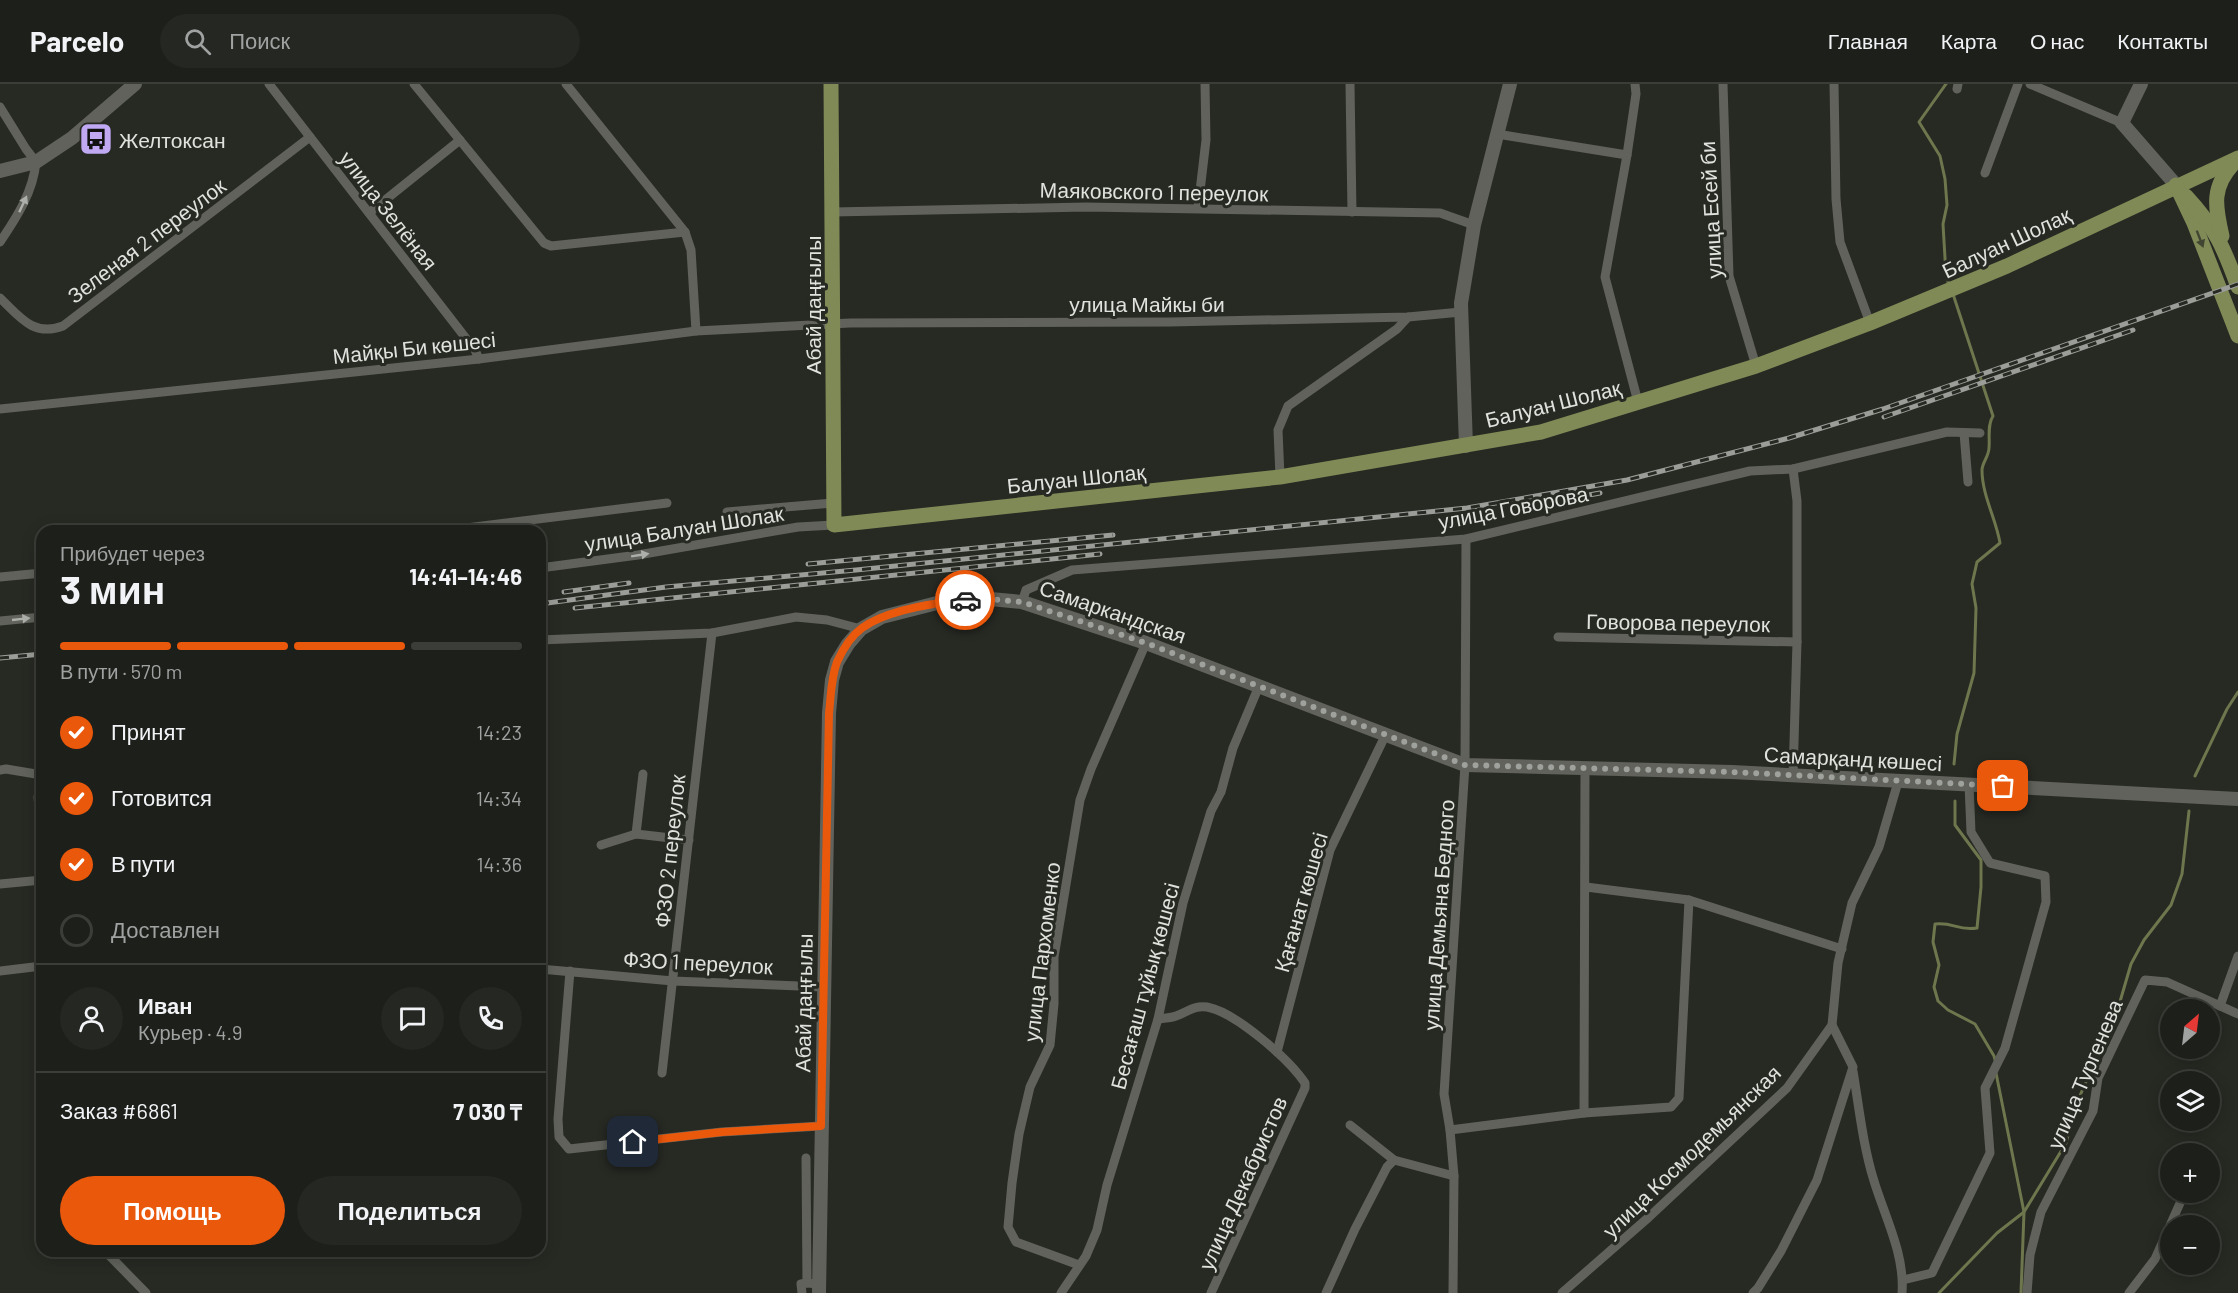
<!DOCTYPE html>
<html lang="ru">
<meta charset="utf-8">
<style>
:root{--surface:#1d1f1a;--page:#252723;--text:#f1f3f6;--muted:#a0a2a2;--line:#3b3d39;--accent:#ea580c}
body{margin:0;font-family:Barlow,sans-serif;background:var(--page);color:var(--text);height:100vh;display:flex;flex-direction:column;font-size:22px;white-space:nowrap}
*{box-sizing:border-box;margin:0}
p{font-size:20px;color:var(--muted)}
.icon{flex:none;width:33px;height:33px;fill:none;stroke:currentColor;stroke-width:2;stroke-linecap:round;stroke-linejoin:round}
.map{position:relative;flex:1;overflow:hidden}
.details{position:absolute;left:36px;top:441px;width:510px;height:732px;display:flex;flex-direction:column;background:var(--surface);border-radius:18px;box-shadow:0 3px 15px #0003,0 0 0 2px var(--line)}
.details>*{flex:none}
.needle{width:39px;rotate:28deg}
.controls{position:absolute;left:2160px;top:915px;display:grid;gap:12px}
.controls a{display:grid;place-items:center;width:60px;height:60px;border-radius:50%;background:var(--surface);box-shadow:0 3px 15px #0003,0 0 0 2px var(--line);font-size:30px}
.pin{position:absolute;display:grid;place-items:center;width:51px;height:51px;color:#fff;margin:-26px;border-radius:12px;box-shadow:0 3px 9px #0006}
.courier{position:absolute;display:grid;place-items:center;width:60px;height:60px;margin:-30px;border:4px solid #ea580c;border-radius:50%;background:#fff;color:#222;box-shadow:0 2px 8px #0007}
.overview em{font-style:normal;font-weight:700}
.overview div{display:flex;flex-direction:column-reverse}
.overview{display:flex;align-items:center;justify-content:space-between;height:102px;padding:0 24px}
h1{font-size:39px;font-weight:700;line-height:45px}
.bar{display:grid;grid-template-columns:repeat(4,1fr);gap:9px 6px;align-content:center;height:72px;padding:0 24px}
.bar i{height:8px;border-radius:4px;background:var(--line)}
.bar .active{background:var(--accent)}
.bar p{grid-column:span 4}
.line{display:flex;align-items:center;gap:15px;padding:0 24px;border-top:2px solid var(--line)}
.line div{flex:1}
.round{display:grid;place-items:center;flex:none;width:63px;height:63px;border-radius:32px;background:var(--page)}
ol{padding:0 24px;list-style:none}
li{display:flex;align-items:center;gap:18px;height:66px}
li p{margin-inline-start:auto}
li .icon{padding:6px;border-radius:50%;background:var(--accent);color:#fff;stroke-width:4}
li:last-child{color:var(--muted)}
li i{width:33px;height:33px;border:3px solid var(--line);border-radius:50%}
.cta{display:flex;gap:12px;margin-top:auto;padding:12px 24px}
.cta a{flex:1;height:69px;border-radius:36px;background:var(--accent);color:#fff;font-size:24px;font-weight:700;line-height:69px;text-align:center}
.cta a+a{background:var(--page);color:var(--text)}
header{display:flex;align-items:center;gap:36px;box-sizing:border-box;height:84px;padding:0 30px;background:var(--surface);border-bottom:2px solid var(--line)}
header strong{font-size:28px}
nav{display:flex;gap:33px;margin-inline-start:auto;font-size:21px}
.search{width:420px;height:54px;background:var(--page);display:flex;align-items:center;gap:15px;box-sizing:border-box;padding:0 21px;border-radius:33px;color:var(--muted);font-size:22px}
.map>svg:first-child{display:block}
</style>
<header>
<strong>Parcelo</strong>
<div class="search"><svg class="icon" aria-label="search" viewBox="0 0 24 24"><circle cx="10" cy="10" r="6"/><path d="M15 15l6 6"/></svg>Поиск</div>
<nav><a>Главная</a><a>Карта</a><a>О нас</a><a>Контакты</a></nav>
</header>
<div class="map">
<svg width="2238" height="1209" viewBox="0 0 2238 1209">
<rect width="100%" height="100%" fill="#272923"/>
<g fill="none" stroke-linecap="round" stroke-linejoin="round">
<g stroke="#6d764d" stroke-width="3">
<path d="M1946,0L1919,38L1940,72L1945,95L1947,121L1943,140L1946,191L1949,201"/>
<path d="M1953,210L1993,332C1987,341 1990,354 1989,364C1989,372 1982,379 1982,386C1982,411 1996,435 2000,459L1977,478L1972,500L1976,524L1974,589L1957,650L1954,680"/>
<path d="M2195,692L2227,625L2238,608"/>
<path d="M1955,717V741L1981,776V803L1977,844C1957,847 1954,838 1935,840L1933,858L1939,881L1934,903L1938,917L1948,926L1975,940L1994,972L1995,976"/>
<path d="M1996,989L2024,1128L2021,1209"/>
<path d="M1939,1209L1997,1149L2024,1128L2066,1059L2076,1021L2119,921L2131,880L2144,856L2171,821L2182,790L2189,727"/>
</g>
<g stroke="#60625b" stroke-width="9">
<path d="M269,0L475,266L479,275"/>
<path d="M414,0L544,159L551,162L685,148"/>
<path d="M566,0L685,148L691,166L696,247"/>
<path d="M1350,0L1352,128"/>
<path d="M1635,0L1636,10L1627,71L1605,193L1638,318"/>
<path d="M1723,0L1729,192L1756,282"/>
<path d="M1834,0L1836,115L1840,158L1870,239"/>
<path d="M2030,0L2122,39"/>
<path d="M1957,5L1958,0"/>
<path d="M0,23L26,65L36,78C33,108 17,133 0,158"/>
<path d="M1497,50L1627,71"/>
<path d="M1985,89L2018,0"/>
<path d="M1198,124L1206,56L1205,0"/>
<path d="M833,128L1086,123L1440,129L1474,141"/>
<path d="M369,129L460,56"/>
<path d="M0,214C20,233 33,253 63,242L310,53"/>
<path d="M0,325L479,275L696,247L850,239L1170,238L1408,233L1461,228"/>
<path d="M1964,349L1968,398"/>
<path d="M1280,393L1278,346L1288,322L1397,245L1408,233"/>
<path d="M727,428L833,419"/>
<path d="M442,447L667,419"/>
<path d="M540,484L638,471L798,443L834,441"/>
<path d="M0,493L42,489"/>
<path d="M1022,518L1026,506L1072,486L1466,455L1750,387L1793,385L1947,348L1980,349"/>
<path d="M0,537L42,533"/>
<path d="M1558,553L1797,558"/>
<path d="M540,556L712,549L796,533L827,536L861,545"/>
<path d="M0,686L6,685L42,691"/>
<path d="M1793,692L1797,558V417L1793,385"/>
<path d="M42,703L38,713L42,757"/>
<path d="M636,750L643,690"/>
<path d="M601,761L636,750L689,756"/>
<path d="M0,800L42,796"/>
<path d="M1586,803L1689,816L1842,865"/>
<path d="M540,885L673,897L824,903"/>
<path d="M0,887L42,882"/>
<path d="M570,887L558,1035L559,1053L569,1065L722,1048L821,1042"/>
<path d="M2220,922L2238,872"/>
<path d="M1158,935C1164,934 1171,934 1176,932C1188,928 1194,921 1207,923C1235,928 1289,975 1305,999V1004L1211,1209"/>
<path d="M1277,968L1330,766L1386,650"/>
<path d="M1853,987C1859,1023 1863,1062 1874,1097C1885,1133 1905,1171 1902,1209"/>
<path d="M662,989L712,549"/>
<path d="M1584,1029L1585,684"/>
<path d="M1350,1041L1394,1076L1454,1092"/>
<path d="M1450,1046L1584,1029L1671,1023L1679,1014L1689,816"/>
<path d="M2201,1070V1068"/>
<path d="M806,1074L807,1199L819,1200"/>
<path d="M105,1167L146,1209"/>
<path d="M1079,1181L1016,1158L1008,1143L1012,1099L1019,1050L1030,1003L1050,961L1054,920V873L1080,716L1091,685L1146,559"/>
<path d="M1903,1196L1932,1189L1990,1069L1985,1004L2005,964L2046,818L2045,792L1990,779L1971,748L1969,700"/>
<path d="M802,1209L801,1200L807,1199"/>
<path d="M1061,1209L1086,1172L1097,1146L1107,1101L1158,935L1183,819L1211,727L1221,708L1233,664L1259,602"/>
<path d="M1326,1209L1355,1145L1387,1083L1394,1076"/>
<path d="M1453,1209L1454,1092L1450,1046L1444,1010L1465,681L1466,455"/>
<path d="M1562,1209L1649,1133L1787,1004L1832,941L1838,879L1852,819L1879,763L1898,698"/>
<path d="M1753,1209L1758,1204L1781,1167L1817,1096L1853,983L1832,941"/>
<path d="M2027,1209L2030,1171L2041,1128L2093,1027L2098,994L2145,896L2167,898L2238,930"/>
<path d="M2129,1209L2155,1175L2185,1108"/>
</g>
<g stroke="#60625b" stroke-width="14">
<path d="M2141,0L2122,39L2176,101"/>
<path d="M0,87L36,78L72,54L135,0"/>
<path d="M1466,362L1461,219L1474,141L1510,0"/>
<path d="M819,1209L829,629L832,596L837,578L848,560L861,545L882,533L937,519L980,514L1022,518L1146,559L1465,681L1732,688L2238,715"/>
</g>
<g stroke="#7f8a56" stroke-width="15">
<path d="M831,0L834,441L1280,393L1541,348L1756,282L1870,239L2007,182L2238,74"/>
<path d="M2176,101L2194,139L2238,252"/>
<path d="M2186,112C2215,143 2224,164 2238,203"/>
<path d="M2222,152C2215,122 2211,102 2235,78"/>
</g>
<g stroke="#9b9d99" stroke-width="5">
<g id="rail">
<path d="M1884,333L2133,246"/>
<path d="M1521,423L1600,409"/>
<path d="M808,480L1113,451"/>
<path d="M564,508L629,499"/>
<path d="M540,520L666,503L856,486L1467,424L1627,396L1789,354L1883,325L2238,200"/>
<path d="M575,524L1100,470"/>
<path d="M0,574L42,570"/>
</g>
</g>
<use href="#rail" stroke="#272923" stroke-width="3" stroke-dasharray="9" stroke-linecap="butt"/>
</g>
<defs><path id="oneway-solid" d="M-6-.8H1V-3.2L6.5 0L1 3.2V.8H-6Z" transform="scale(1.5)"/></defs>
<g fill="#adafaa">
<use href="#oneway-solid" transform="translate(23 120) rotate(-65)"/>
<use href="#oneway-solid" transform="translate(640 471) rotate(-9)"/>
<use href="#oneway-solid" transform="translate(21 535) rotate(-6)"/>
</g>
<use fill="#414632" href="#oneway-solid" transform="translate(2200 155) rotate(69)"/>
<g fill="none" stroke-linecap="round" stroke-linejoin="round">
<path stroke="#9fa19d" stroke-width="6" stroke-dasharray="0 10.8" d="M965,516L980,514L1022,518L1146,559L1465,681L1732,688L2003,702"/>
<path stroke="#ea580c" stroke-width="8" d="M633,1058L722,1048L821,1042L829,629C831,612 831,594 837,578C842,567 851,552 862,544C887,526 934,519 965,516"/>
</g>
<defs>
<g id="bus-square" transform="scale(1.725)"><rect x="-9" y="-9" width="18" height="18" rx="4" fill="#c1a8f3" stroke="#272923"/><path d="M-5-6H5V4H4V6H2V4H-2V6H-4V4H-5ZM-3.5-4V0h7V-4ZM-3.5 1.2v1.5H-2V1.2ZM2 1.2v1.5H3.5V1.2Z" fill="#111"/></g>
</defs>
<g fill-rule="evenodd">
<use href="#bus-square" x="96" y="55"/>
</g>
<g text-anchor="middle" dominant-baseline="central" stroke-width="6" stroke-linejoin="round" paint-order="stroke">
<g font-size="21" fill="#e0e2de" stroke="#272923" text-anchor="start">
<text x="119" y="55">Желтоксан</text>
</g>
<g font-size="21" fill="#e0e2de" stroke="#272923">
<text transform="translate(1154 107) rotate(1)">Маяковского 1 переулок</text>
<text transform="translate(389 126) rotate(52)">улица Зелёная</text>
<text transform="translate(1710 126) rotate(-93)">улица Есей би</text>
<text transform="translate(146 156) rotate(-37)">Зеленая 2 переулок</text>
<text transform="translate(2006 158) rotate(-25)">Балуан Шолақ</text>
<text x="1147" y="219">улица Майкы би</text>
<text transform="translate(812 221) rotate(-90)">Абай даңғылы</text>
<text transform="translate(414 263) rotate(-6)">Майқы Би көшесі</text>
<text transform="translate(1553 319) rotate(-14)">Балуан Шолақ</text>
<text transform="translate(1076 394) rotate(-6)">Балуан Шолақ</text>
<text transform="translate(1513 423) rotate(-11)">улица Говорова</text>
<text transform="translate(684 444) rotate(-9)">улица Балуан Шолак</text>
<text transform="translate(1113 527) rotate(19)">Самаркандская</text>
<text transform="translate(1678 538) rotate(1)">Говорова переулок</text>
<text transform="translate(1853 674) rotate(3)">Самарқанд көшесі</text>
<text transform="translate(669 767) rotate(-84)">ФЗО 2 переулок</text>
<text transform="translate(1300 818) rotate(-74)">Қағанат көшесі</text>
<text transform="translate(1438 831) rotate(-86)">улица Демьяна Бедного</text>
<text transform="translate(1041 868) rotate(-83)">улица Пархоменко</text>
<text transform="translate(698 878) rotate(3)">ФЗО 1 переулок</text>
<text transform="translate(1144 902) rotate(-75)">Бесағаш тұйық көшесі</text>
<text transform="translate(803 919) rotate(-89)">Абай даңғылы</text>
<text transform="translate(2084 990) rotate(-67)">улица Тургенева</text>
<text transform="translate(1691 1067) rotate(-44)">улица Космодемьянская</text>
<text transform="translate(1242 1099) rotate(-66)">улица Декабристов</text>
</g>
</g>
</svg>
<div class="controls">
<a><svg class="needle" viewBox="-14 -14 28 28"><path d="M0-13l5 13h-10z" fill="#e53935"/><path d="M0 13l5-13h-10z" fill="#a0a2a2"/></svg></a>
<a><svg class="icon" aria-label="layers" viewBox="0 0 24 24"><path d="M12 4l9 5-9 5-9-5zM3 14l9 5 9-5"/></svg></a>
<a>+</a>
<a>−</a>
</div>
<div class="pin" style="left:2003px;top:702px;background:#ea580c"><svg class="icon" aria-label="bag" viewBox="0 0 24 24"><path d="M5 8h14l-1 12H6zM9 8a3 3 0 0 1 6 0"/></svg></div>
<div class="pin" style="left:633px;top:1058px;background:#1f2937"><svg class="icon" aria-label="home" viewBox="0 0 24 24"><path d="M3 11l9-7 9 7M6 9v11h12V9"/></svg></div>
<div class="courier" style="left:965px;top:516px"><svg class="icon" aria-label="car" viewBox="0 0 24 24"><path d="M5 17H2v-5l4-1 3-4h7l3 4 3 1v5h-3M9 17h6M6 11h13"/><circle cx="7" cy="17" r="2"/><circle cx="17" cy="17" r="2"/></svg></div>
<section class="details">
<div class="overview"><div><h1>3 мин</h1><p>Прибудет через</p></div><em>14:41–14:46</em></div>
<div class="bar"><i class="active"></i><i class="active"></i><i class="active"></i><i></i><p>В пути · 570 m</p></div>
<ol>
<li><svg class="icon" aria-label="check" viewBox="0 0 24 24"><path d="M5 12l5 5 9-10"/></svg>Принят<p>14:23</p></li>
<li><svg class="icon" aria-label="check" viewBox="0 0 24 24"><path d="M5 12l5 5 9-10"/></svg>Готовится<p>14:34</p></li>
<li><svg class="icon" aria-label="check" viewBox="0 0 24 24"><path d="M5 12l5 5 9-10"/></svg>В пути<p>14:36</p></li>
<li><i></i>Доставлен</li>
</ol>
<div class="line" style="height:108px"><a class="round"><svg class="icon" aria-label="person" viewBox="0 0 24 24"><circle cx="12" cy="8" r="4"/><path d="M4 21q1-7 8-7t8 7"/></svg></a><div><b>Иван</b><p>Курьер · 4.9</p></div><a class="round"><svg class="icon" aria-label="chat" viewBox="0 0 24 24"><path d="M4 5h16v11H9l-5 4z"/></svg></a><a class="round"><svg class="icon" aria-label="phone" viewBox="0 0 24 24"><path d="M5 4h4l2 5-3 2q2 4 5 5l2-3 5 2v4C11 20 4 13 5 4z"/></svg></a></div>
<div class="line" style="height:78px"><div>Заказ #6861</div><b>7 030 ₸</b></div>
<div class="cta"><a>Помощь</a><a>Поделиться</a></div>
</section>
</div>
